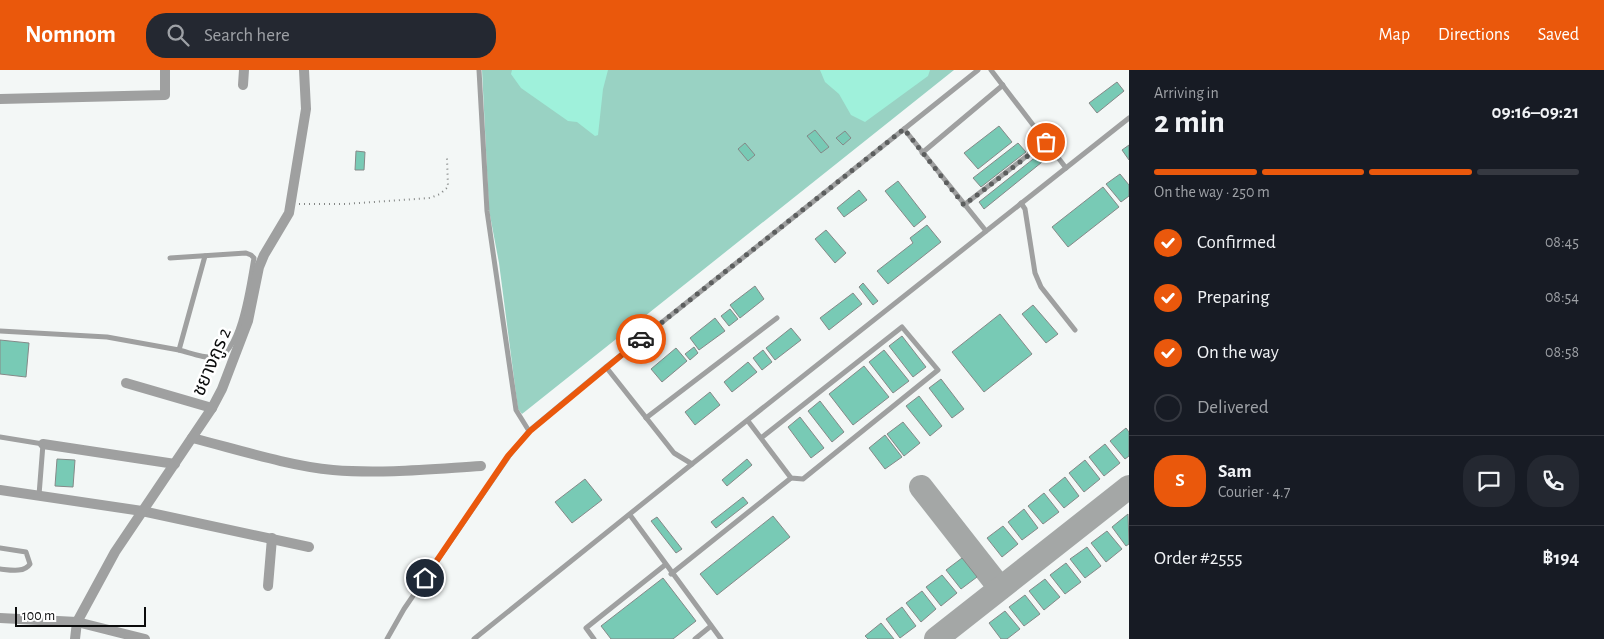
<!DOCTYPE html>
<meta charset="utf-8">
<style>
:root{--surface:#171b24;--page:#242831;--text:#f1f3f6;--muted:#9ea1a6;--line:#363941;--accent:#ea580c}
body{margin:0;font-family:"Alegreya Sans","Noto Sans Thai",sans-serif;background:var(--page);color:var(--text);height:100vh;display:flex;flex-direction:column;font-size:19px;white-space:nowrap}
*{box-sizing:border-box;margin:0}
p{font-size:16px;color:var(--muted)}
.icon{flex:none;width:28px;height:28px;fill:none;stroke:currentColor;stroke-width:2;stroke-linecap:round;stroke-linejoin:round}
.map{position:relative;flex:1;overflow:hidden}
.sheet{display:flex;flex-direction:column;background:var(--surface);width:475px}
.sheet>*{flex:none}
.scale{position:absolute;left:15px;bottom:12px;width:131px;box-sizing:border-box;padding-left:5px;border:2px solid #0b0c0c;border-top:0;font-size:14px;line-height:18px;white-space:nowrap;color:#0b0c0c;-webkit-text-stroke:4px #fff;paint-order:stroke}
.pin{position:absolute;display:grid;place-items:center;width:42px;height:42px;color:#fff;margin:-21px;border:2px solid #fff;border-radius:50%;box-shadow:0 1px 5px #0007}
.courier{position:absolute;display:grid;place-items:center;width:50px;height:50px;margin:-25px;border:4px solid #ea580c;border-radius:50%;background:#fff;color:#222;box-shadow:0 1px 6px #0007}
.summary em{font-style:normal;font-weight:700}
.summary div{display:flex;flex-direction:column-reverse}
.summary{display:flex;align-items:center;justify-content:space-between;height:85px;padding:0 25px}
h1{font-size:32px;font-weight:700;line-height:38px}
.bar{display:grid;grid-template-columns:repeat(4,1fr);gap:8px 5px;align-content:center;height:60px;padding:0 25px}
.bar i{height:6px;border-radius:4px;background:var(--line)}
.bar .current{background:var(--accent)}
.bar p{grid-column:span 4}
.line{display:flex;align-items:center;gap:12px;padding:0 25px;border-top:1px solid var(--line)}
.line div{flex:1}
.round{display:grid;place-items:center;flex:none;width:52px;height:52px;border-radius:20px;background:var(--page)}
ol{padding:0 25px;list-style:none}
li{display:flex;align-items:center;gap:15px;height:55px}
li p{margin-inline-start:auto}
li .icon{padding:5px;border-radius:50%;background:var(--accent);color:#fff;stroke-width:4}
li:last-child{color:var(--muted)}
li i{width:28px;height:28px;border:2px solid var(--line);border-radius:50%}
header{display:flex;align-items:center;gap:30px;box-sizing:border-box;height:70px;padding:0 25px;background:var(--accent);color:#fff}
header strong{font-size:24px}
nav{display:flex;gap:28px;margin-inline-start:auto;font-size:18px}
.search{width:350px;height:45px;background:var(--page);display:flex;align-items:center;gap:12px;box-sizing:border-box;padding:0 18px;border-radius:20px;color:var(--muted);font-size:19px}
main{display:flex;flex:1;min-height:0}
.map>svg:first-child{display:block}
</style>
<header>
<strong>Nomnom</strong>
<div class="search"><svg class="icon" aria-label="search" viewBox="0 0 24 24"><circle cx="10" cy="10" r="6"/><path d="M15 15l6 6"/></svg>Search here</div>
<nav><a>Map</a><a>Directions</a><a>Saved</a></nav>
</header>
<main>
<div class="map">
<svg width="1129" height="569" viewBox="0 0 1129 569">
<rect width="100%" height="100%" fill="#f3f7f6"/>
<path fill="#99d2c3" d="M482,0H954L522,344L518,339L499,193L489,140Z"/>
<g fill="#9ff1db">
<path d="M512,0H608L603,19L598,65L595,66L577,52L568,51L521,18L511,4Z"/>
<path d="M820,0H930L928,6L865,52L851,45L839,24L825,12Z"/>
</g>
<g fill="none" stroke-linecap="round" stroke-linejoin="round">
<g stroke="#a4a7a6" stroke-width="24">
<path d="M921,417L1000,518"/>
<path d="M936,569L1129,417"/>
</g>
</g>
<g fill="#78cab5" stroke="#858988">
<path d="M1117,12L1124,21L1097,43L1089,33Z"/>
<path d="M999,56L1012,72L978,99L964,83Z"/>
<path d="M815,60L829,77L821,83L807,66Z"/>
<path d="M845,61L851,68L843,75L836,68Z"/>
<path d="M745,73L755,85L748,91L738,79Z"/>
<path d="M1018,73L1026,82L981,117L973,108Z"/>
<path d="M1129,75V90L1122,80Z"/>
<path d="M356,81L365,82L364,100H355Z"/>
<path d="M1042,82L1047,88L984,139L979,132Z"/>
<path d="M1120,104L1129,115V126L1121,132L1106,114Z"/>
<path d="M898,111L926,147L914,157L885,121Z"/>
<path d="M1103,117L1119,137L1068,177L1052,157Z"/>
<path d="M859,120L867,130L844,147L837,138Z"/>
<path d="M927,155L941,172L888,214L877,201L913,173L910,168Z"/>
<path d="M826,160L846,183L835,193L815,169Z"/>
<path d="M863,213L878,231L873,235L859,217Z"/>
<path d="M755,216L764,229L740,248L730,235Z"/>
<path d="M853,223L862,234L829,260L820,248Z"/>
<path d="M1033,235L1058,264L1046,273L1022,244Z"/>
<path d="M730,239L738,249L729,256L721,246Z"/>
<path d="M1000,244L1032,284L984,322L952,282Z"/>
<path d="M715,248L725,261L699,280L690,268Z"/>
<path d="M791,258L801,270L775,290L766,278Z"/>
<path d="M902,266L926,297L913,307L889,276Z"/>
<path d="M0,270L29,273L26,307L0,304Z"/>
<path d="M694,277L698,283L690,290L685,284Z"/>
<path d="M676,278L687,291L662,312L651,299Z"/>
<path d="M763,280L772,292L762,300L753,288Z"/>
<path d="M884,280L909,311L893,323L869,292Z"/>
<path d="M748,292L757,302L732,322L724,312Z"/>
<path d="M864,296L889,327L853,355L829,324Z"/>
<path d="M941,309L964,339L952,348L929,318Z"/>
<path d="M710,322L720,335L695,355L685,342Z"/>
<path d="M919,326L942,356L930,366L906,336Z"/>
<path d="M820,331L844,362L832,372L808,341Z"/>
<path d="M800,347L824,378L811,388L788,357Z"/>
<path d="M903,352L920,373L904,386L887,364Z"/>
<path d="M1126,358L1129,362V386L1125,389L1110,371Z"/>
<path d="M885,365L902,387L885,399L869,378Z"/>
<path d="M1105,374L1120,393L1104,406L1089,387Z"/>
<path d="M57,389L75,390L73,417L55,416Z"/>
<path d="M747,389L752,395L727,416L722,410Z"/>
<path d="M1085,390L1100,409L1084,422L1069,403Z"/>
<path d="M1065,407L1079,426L1064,438L1049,420Z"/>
<path d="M585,409L602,430L572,453L555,432Z"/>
<path d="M1044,423L1059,442L1043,454L1028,436Z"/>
<path d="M743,427L748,433L716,458L711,452Z"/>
<path d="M1024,439L1038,458L1022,470L1008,452Z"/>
<path d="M1128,444L1129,474L1126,476L1112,457Z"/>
<path d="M773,446L790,467L717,525L700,504Z"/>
<path d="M657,447L682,479L676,483L651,451Z"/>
<path d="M1003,456L1018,474L1002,487L987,468Z"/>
<path d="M1107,461L1122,479L1106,492L1091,473Z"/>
<path d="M1087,477L1101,496L1085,508L1070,489Z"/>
<path d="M962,488L977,507L961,519L946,500Z"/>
<path d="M1066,493L1081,512L1065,524L1050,505Z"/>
<path d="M942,505L957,523L941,536L926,517Z"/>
<path d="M663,508L696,551L673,569H611L601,556Z"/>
<path d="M1045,509L1060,527L1044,540L1029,521Z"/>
<path d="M922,521L936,539L921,552L906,533Z"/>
<path d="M1025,525L1040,544L1024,556L1009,537Z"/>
<path d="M902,537L916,556L900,568L886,549Z"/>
<path d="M1005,541L1020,559L1007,569H1001L989,553Z"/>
<path d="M881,553L894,569H868L865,566Z"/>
</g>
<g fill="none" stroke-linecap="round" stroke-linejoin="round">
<path stroke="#848786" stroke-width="2" stroke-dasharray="1 4" stroke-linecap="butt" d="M299,134H345L430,128L440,124L448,117L447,88"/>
<g stroke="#9fa0a0" stroke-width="5">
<path d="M479,0L487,141L516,340L529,361"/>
<path d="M991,0L1066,98"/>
<path d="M904,59L986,161"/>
<path d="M922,83L1003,15"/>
<path d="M1021,133L1025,139L1035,203L1041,217L1075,260"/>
<path d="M964,135L1046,71"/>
<path d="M170,188L246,183L251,185L254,188C250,209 241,283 217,287C205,289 191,283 179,280"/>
<path d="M0,261L107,267L179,280L205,186"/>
<path d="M606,297L674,383L692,394L1129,48"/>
<path d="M646,348L777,248"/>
<path d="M748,351L791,408L803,409L938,300L902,257L761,368"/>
<path d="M0,367L43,374L39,425"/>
<path d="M630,445L721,569"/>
<path d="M0,478L26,482L30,494C24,503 10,500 0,499"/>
<path d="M671,504L791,408"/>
<path d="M387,569L404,539L509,386L529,361L606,297L978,0"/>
<path d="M474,569L692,394"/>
<path d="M594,569L586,558L665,495"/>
<path d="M695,569L711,556"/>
</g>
<g stroke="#9fa0a0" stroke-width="10">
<path d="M243,15L244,0"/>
<path d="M0,29L165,25V0"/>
<path d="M126,313L212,338"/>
<path d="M192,368C236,379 289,396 333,400C382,404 432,399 481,396"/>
<path d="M43,374L175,394"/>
<path d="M0,420L142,441L309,477"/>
<path d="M268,516L272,468"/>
<path d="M0,548L77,552L145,569"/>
<path d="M75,569L77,552L115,482L212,338L222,319L248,251L259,197L264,185L289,143L306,39L304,0"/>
</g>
</g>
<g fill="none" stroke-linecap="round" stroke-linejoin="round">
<path stroke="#5c5e5e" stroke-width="5" stroke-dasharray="0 9" d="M641,269L904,59L964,135L1046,72"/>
<path stroke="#ea580c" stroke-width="6" d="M425,508L508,386L530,361L641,269"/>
</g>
<g text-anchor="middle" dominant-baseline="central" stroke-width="5" stroke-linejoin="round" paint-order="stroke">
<g font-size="19" fill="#0b0c0c" stroke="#fff">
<text transform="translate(212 292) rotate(-67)">ชยางกูร 2</text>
</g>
</g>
</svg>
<div class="scale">100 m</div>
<div class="pin" style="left:1046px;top:72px;background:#ea580c"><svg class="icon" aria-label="bag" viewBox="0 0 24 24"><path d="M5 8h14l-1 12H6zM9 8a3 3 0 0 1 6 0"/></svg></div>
<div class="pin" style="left:425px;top:508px;background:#1f2937"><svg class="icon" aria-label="home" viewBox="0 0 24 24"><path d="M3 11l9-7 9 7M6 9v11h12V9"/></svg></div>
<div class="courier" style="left:641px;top:269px"><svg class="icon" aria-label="car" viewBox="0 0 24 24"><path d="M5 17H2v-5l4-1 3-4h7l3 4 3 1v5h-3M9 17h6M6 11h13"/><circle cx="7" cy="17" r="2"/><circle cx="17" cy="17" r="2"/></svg></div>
</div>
<section class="sheet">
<div class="summary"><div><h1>2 min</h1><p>Arriving in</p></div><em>09:16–09:21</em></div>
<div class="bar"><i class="current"></i><i class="current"></i><i class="current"></i><i></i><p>On the way · 250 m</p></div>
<ol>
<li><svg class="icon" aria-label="check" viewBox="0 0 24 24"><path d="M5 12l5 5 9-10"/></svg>Confirmed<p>08:45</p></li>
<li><svg class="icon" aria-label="check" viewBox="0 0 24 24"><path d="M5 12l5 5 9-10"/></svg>Preparing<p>08:54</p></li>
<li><svg class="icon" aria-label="check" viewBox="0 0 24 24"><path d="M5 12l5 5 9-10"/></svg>On the way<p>08:58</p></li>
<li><i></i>Delivered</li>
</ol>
<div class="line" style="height:90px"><b class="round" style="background:var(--accent);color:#fff">S</b><div><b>Sam</b><p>Courier · 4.7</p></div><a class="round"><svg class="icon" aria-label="chat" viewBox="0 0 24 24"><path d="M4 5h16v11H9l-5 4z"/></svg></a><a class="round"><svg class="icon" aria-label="phone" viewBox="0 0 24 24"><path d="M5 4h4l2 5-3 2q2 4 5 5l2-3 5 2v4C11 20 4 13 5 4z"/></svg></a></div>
<div class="line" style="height:65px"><div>Order #2555</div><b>฿194</b></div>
</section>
</main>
